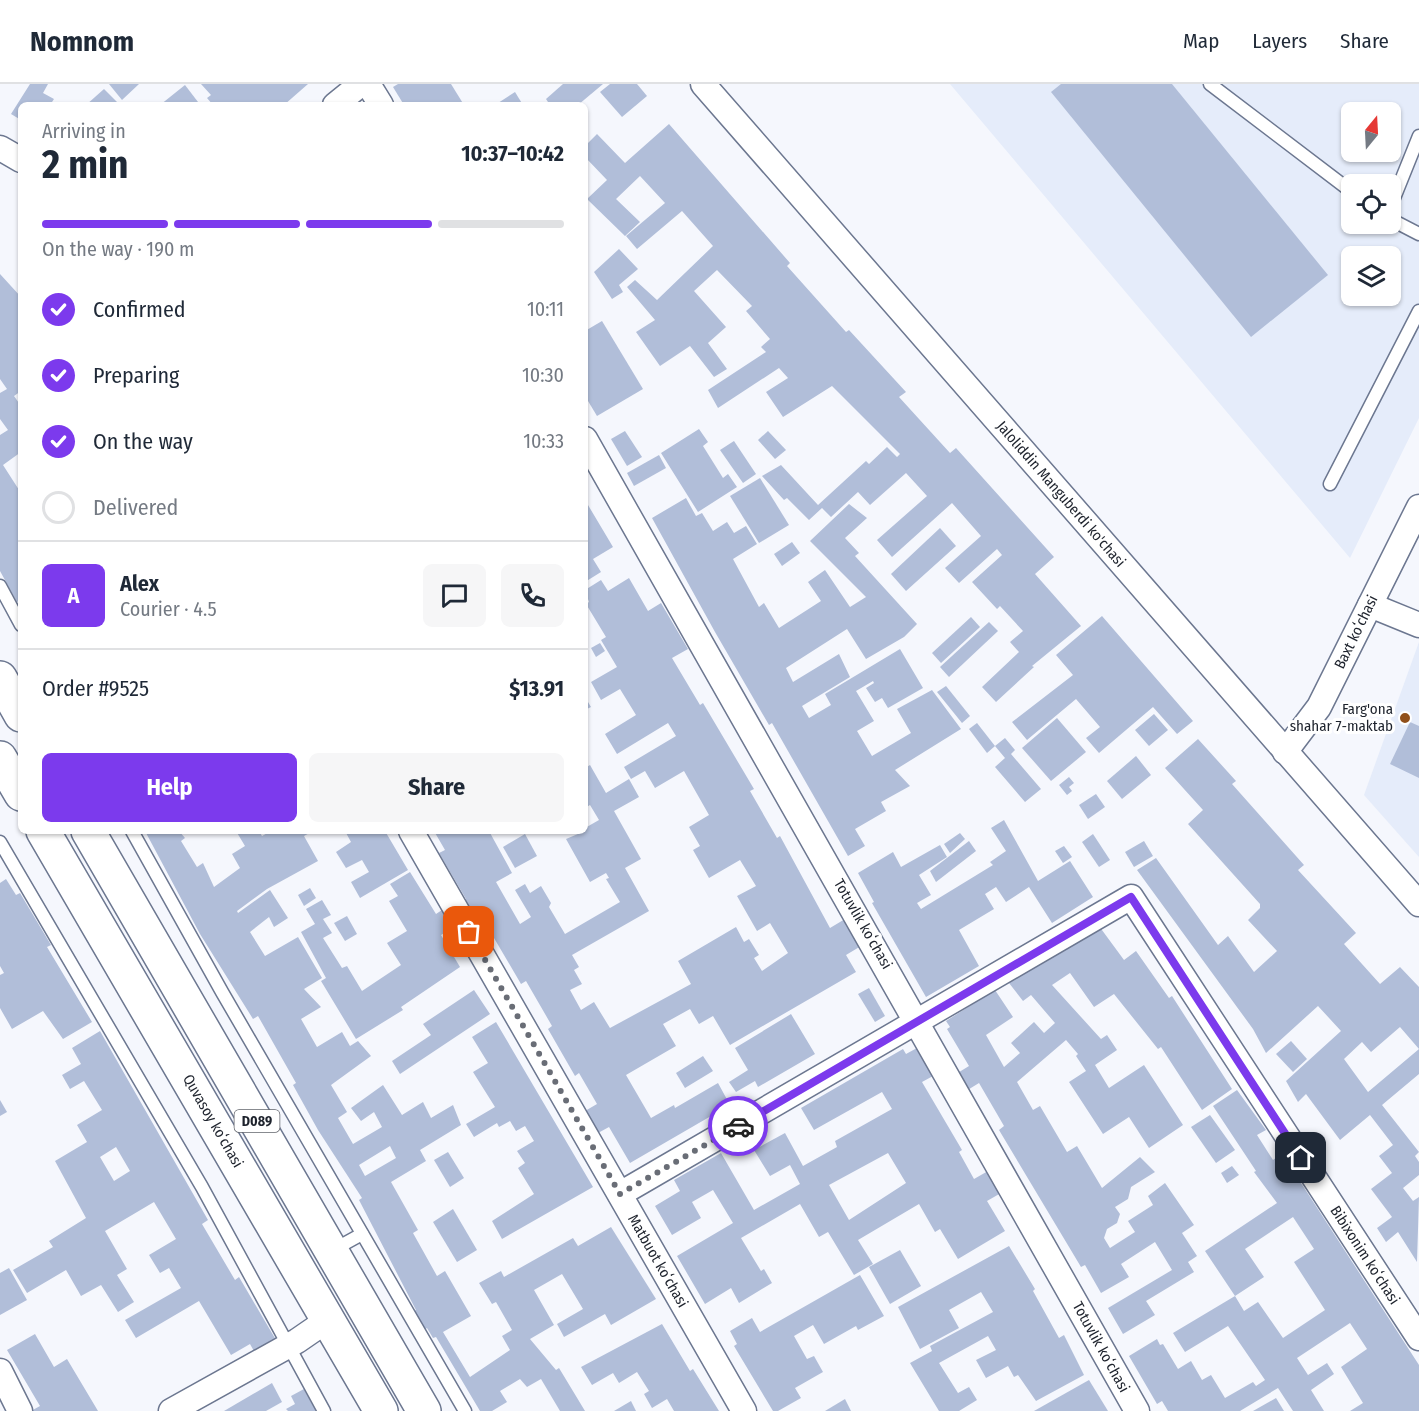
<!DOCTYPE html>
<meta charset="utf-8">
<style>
:root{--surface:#fff;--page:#f6f6f7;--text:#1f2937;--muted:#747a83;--line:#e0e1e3;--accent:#7c3aed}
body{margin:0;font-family:"Fira Sans Condensed",sans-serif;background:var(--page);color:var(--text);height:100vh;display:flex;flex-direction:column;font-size:22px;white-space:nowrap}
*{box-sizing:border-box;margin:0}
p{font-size:20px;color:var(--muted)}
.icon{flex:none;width:33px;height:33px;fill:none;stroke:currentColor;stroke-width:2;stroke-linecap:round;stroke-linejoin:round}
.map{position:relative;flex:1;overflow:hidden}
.details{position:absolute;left:18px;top:18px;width:570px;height:732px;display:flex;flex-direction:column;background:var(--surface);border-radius:9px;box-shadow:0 2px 4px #0004}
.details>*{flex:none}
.needle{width:39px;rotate:18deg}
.buttons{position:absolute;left:1341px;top:18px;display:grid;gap:12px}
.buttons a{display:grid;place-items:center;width:60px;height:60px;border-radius:9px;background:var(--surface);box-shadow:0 2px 4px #0004;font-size:30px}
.pin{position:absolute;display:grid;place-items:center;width:51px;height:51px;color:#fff;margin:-26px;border-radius:12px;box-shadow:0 3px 9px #0006}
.courier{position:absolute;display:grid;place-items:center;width:60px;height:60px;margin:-30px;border:4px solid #7c3aed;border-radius:50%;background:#fff;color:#222;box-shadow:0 2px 8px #0007}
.headline em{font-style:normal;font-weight:700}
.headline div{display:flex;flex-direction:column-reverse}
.headline{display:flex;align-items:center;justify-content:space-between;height:102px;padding:0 24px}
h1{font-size:39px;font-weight:700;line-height:45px}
.bar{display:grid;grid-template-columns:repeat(4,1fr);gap:9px 6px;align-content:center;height:72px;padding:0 24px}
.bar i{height:8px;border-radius:4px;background:var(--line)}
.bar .on{background:var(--accent)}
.bar p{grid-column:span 4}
.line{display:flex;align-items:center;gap:15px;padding:0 24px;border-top:2px solid var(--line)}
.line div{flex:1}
.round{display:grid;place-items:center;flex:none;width:63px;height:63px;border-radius:9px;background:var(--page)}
ol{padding:0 24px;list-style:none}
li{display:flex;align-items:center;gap:18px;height:66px}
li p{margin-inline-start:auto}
li .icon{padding:6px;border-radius:50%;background:var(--accent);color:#fff;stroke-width:4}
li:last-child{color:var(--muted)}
li i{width:33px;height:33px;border:3px solid var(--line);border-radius:50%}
.cta{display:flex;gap:12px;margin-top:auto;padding:12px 24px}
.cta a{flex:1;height:69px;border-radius:9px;background:var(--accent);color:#fff;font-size:24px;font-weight:700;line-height:69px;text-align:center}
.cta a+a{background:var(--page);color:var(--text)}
header{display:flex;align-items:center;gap:36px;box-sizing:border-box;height:84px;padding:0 30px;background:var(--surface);border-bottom:2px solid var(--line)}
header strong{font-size:28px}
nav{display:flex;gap:33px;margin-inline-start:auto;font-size:21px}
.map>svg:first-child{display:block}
</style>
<header>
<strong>Nomnom</strong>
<nav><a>Map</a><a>Layers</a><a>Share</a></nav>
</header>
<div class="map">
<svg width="1419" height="1327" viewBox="0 0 1419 1327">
<rect width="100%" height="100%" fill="#f5f7fd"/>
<g fill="#e5ecfa" fill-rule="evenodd">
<path d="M950,0H1419V334L1350,474ZM1352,28H1390V68H1352ZM1352,100H1390V140H1352ZM1352,172H1390V212H1352Z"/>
<path d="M1419,558V773L1364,711Z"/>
</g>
<g fill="#b1bed9" fill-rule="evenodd">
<path d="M30,0H48L43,9L54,15L50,21H21V36L11,30Z"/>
<path d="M109,0H139L122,16Z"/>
<path d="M201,0H308L284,21H213L207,14L211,11Z"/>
<path d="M398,0H451L464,21H404L393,3Z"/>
<path d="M563,0H603L578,21H550L546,15Z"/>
<path d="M610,0H637L647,12L622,33L600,8Z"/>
<path d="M1061,0H1172L1328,191L1251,253L1051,8Z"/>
<path d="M185,1L198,18L195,21H160Z"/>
<path d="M104,5L118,19L86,21Z"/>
<path d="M515,8L523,21H495Z"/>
<path d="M669,40L790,179L787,182L846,248L849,246L906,308L899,313L950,369L956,364L1054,473L1035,490L1081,542L1032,582L1034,583L996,618L982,603L1019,568L1010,558L1023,547L1000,522L997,525L972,498L1002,471L997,465L959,499L945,484L981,452L952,419L892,473L877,456L927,412L906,389L870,421L858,408L831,433L822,424L809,436L787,414L784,416L762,392L781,381L818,421L866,377L869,380L887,363L897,373L900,370L832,302L783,333L766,308L788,294L779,284L718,324L708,306L766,268L761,263L770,255L746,227L752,222L717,186L694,207L726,243L708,259L727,285L714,293L690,262L660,282L636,248L655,236L627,203L635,196L657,216L713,162L682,127L637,165L626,152L665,119L640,92L616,115L640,138L625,152L587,115L607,96L585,73V62L597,50L625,79Z"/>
<path d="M619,165L638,185L619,201L623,208L612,215L594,188Z"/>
<path d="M0,190L21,213V307L14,312L21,322V368L3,381L21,409V516L17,518L0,487V351L8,346L0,335V309L7,305L0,295Z"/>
<path d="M602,237L643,305L597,332L585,312V247Z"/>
<path d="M699,345L708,358L703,362L723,394L728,390L737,403L698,428L661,369Z"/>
<path d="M625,347L642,373L627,382L611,355Z"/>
<path d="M768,347L786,366L775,375L758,356Z"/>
<path d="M734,357L756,390L743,399L720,366Z"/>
<path d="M659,371L666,384L634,402L627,389Z"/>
<path d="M760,394L789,441L759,459L730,412Z"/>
<path d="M686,414L696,432L702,429L713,447L727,438L734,449L746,442L757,460L733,475L759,523L764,519L779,544L821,517L808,498L825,486L850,523L866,513L810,457L849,420L867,434L845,454L859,469L855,472L917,540L904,553L866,575L847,545L786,584L793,598L839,570L850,593L802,622L809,634L831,621L825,610L900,565L923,604L888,624L882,614L875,618L866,604L874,599L873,597L856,607L874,637L857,647L872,672L911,649L897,625L932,606L961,645L895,686L910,702L881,718L886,727L855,745L865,762L848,772L772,639L769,641L715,548L652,434Z"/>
<path d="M588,421L613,463L593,475L601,488L585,498V423Z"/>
<path d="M940,444L956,462L906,507L891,490Z"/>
<path d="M792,458L800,469L782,482L774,470Z"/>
<path d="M629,494L648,527L661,519L688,565L672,574L700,621L703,619L754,705L750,707L777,754L780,752L830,844L845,835L861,862L846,871L856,888L730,961L713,932L699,940L690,925L663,940L676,962L626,991L651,1034L674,1021L675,1024L718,999L730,1021L630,1079L609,1043L598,1049L585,1027L597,1020L579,989L575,992L548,945L552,942L526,897L521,900L494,854L490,857L483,855L472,836L476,833L465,826L466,815L439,769L445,766L434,747H489L512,789L496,798L520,840L531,833L515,806L525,800L530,809L541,802L551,819L549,823L565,850L620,818L606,795L609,794L606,789L590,798L566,755L585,747V744L599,736L590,721L585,724V684L590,681L606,709L629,695L639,713L614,727L641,775L625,784L649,827L572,871L579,883L574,886L582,900L570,906L581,926L594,918L610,944L691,900L678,877L736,843L744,858L749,855L759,871L754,874L762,887L788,869L770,839L757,847L737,812L756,802L740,776L709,794L693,766L700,762L689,743L709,731L684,687L655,704L645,687L631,695L624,683L676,652L668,639L617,670L605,650L636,631L620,605L601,616L591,598L617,583L601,556L606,553L586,520L589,518L585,506L601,496L608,507Z"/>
<path d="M1102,532L1193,637L1177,650L1153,623L1099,669L1086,654L1100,643L1076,615L1027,656L1012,638L1073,591L1056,571Z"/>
<path d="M971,533L980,543L941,579L932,569Z"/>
<path d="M989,538L998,547L949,593L940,583Z"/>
<path d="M600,559L605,567L596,573L591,564Z"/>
<path d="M946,602L970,632L962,639L937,608Z"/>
<path d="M585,613L591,623L585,626Z"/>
<path d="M1154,630L1168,646L1149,662L1135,646Z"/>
<path d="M1057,634L1086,668L1051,697L1022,664Z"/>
<path d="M1410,638L1419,642V694L1390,680Z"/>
<path d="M977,639L995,662L987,669L969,645Z"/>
<path d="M1005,654L1015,666L1011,670L1041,705L1025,718L995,683L1005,674L995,662Z"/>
<path d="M1198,655L1236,697L1232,700L1304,781L1298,786L1356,849L1344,860L1380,900L1400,883L1419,903V990L1382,1021L1419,1068L1415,1072L1419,1078V1091L1403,1104L1413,1117L1419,1113L1417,1178L1398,1148L1386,1158L1377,1144L1392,1133L1371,1105L1392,1089L1379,1072L1393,1061L1370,1031L1340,1056L1306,1010L1298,1018L1286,997L1341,947L1318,922L1266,969L1253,945L1137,786L1156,774L1218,861L1228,852L1254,888L1277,867L1248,836L1260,824V820L1188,740L1203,726L1165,684ZM1400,943L1419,965L1368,1008L1344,975L1362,958L1371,968Z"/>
<path d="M1136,672L1151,691L1122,715L1107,697Z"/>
<path d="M1069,693L1074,699L1069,703L1072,707L1067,711L1059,701Z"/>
<path d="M1096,710L1105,723L1088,735L1079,721Z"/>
<path d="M1004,736L1038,797L1070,777L1093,813L1052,839L1029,803L1006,818L996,803L985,810L994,825L959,846L979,882L926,913L872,819L874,818L858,789L893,768L901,783L940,761L947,773L919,791L931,811L917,819L921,825L993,781L990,778L1006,767L991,744Z"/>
<path d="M145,747H179L185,754L181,757L197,783L203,779L214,803L240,784L232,770L245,762L236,747H259L262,752L271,747H313L304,752L318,777L267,805L237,827L238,829L270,806L288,834L274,843L269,833L250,848L265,872L298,853L322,894L304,905L321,923L301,935L317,963L342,948L350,962L358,957L371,972L331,1001L347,1028L338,1034L353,1060L382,1043L374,1028L361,1037L351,1024L383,1001L402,1031L423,1018L431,1034L453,1021L461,1041L420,1066L426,1077L391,1098L418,1146L413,1149L437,1192L445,1187L471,1232L443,1248L470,1293L510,1266L502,1252L512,1246L496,1218L492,1220L479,1199L501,1187L504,1193L573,1154L578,1162L611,1143L656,1215L611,1241L605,1230L564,1253L557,1240L583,1225L562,1190L534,1206L554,1241L530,1255L556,1286L559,1284L585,1327H560L541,1295L527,1303L520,1295L500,1307L507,1318L492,1327H480L436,1253L433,1254L427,1244L424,1246L413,1228L416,1226L359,1116L362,1114L318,1046L293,1001L296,999L258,932L253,935L200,850ZM390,1062L396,1074L365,1092L359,1081Z"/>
<path d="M345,747H385L408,786L360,814L351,798L369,788L362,776L346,784L336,768L351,758Z"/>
<path d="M960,749L965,755L950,769L944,760Z"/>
<path d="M525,750L537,772L515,784L503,763Z"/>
<path d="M1093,750L1110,776L1099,783L1082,758Z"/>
<path d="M969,757L976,767L936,798L930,787Z"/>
<path d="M1144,757L1153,772L1134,783L1125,768Z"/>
<path d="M1064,762L1072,773L1063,779L1055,767Z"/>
<path d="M410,788L436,830L445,824L456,842L441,851L460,883L401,923L403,926L356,955L321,897L326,894L301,848L315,840L306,825L322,816L331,831L323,835L332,849L323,854L342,884L347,882L362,907L401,881L387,859L407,847L389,817L398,812L390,800Z"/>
<path d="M6,795L16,811L20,809L51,861L47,863L92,938L63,955L43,927L12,945L0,924V891L4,889L0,882V799Z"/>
<path d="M310,804L316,814L304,822L298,811Z"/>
<path d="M347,832L357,850L345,857L334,839Z"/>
<path d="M1099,842L1124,876L1136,867L1169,914L1172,912L1232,1005L1202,1026L1161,963L1158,965L1114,910L1094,923L1070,889L1052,901L1101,955L1107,951L1117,966L1095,981L1109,1004L1144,981L1183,1041L1149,1064L1129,1033L1103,1050L1069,998L1086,987L1076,972L1078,970L1066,956L1017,998L1033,1026L1040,1022L1067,1068L1077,1062L1102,1104L1140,1073L1155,1088L1131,1103L1128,1115L1115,1123L1120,1130L1117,1139L1107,1145L1104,1154L1110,1164L1135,1148L1128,1137L1153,1121L1148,1112L1165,1099L1194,1141L1182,1149L1197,1172L1188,1178L1194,1188L1146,1217L1155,1231L1123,1250L1108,1224L1172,1186L1155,1158L1121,1180L1129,1193L1101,1209L1085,1181L1081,1183L999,1046L1004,1042L979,999L966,1007L956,990L969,982L947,945L950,943L946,937L995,906L1013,933L986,951L1004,983L1020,969L1011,959L1034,938L1044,949L1055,939L1031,911L1023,917L1009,899L1034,880L1036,883Z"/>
<path d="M869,904L885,932L875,938L858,910Z"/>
<path d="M474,906L490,930L400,990L392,977L431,951L423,940Z"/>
<path d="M791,930L815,970L758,1003L755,997L736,1008L729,998L748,986L735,964Z"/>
<path d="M496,938L593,1103L502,1155L492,1137L534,1110L518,1084L525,1079L517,1067L534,1057L525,1042L516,1047L510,1037L499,1043L497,1039L474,1053L466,1040L495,1023L473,988L488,979L472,953Z"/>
<path d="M100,947L208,1136L202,1140L235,1196L239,1193L276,1256L255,1269L250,1260L231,1271L199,1217L136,1254L125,1236L181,1204L169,1184L160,1189L149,1171L176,1155L154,1118L105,1147L127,1185L117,1191L134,1218L118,1228L101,1201L81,1212L66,1186L27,1209L13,1186L53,1163L49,1157L86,1134L55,1077L87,1058L77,1041L102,1026L84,997L70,1005L62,991L81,980L72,964ZM116,1063L130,1087L114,1097L100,1073Z"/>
<path d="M1291,957L1307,975L1293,988L1276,970Z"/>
<path d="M917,964L933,992L922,998L962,1066L959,1068L974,1095L988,1087L1001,1109L987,1117L1005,1147L958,1175L940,1145L935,1148L919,1120L858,1156L873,1180L854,1191L828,1148L819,1153L800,1120L741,1154L761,1187L764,1185L772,1199L739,1219L731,1204L705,1220L677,1172L733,1139L713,1106L692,1118L701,1134L672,1151L655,1122L680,1107L674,1096L721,1069L754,1126L800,1100L790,1081L770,1092L754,1066L785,1049L803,1082L837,1063L835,1057L892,1025L882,1008L814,1046L801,1024L903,965L906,970ZM888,1069L906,1099L849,1136L829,1101Z"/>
<path d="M703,972L713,987L685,1004L676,989Z"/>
<path d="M1237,1006L1266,1046L1257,1051L1273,1076L1280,1071L1303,1102L1419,1281V1327H1350L1363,1319L1341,1283L1367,1265L1350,1239L1297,1274L1308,1291L1327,1279L1334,1290L1311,1306L1324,1327H1293L1278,1304L1240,1327H1168L1162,1317L1157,1320L1129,1272L1157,1255L1160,1261L1163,1260L1178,1285L1191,1277L1202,1296L1211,1291L1225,1314L1253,1298L1256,1302L1265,1296L1228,1242L1185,1268L1173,1249L1235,1212L1244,1227L1258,1218L1283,1254L1325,1226L1294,1178L1314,1165L1293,1133L1245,1165L1264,1193L1235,1212L1205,1167L1277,1119L1254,1088L1256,1087L1213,1022Z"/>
<path d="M0,1016L7,1028L0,1032Z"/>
<path d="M1210,1031L1235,1066L1216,1079L1191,1043Z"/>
<path d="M448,1068L464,1094L450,1103L434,1076Z"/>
<path d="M1232,1082L1239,1091L1227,1099L1221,1089Z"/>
<path d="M453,1125L477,1166L457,1178L433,1138Z"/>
<path d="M1009,1162L1035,1205L1033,1207L1059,1254L1064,1251L1084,1291L1036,1317L1018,1291L1014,1293L1008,1282L986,1294L976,1276L996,1266L988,1252L939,1279L958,1309L969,1303L977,1316L959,1327H939L910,1279L932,1267L930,1262L993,1228L981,1208L949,1226L959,1244L920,1265L898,1223Z"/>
<path d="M900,1166L921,1202L890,1220L869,1183Z"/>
<path d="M9,1184L27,1216L0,1231V1189Z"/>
<path d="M860,1191L884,1232L858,1246L856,1242L824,1260L813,1241L794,1252L807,1275L814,1272L823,1288L795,1304L801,1314L778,1327H773L734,1262L737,1260L730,1247L752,1234L760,1248Z"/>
<path d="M662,1240L690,1287L693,1285L719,1327H674L667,1315L652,1324L644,1310L649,1307L637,1288L619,1299L613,1289L592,1301L581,1283Z"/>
<path d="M35,1250L54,1283L67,1275L98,1327H31L40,1322L7,1266Z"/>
<path d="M1089,1296L1108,1327H1034Z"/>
<path d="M272,1299L282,1318L266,1327H224Z"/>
<path d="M304,1305L316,1327H288L286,1325L295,1320L291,1312Z"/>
<path d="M1276,1314L1284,1327H1253Z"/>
<path d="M845,1315L851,1327H825Z"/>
<path d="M631,1317L636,1327H614Z"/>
</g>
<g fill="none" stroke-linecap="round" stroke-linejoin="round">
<g stroke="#6c7790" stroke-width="15">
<g id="service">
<path d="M1210,0L1352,108"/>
<path d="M1390,124L1419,52"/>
<path d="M1390,135L1419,150"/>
<path d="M1330,400L1419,227"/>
<path d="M0,502L21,541"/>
<path d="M132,747L222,908L465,1327"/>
<path d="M0,758L202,1103L324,1327"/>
<path d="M333,1166L362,1150"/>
</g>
</g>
<g stroke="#6c7790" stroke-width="27">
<g id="minor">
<path d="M368,0L381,21"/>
<path d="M703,0L1419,820"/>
<path d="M335,21L361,0"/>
<path d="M0,64L21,76"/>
<path d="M585,355L1137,1327"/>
<path d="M1370,521L1419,541"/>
<path d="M1285,668L1319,623L1419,423"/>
<path d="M411,747L744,1327"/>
<path d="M620,1110L1131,813L1419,1254"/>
<path d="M0,1287L20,1327"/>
<path d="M171,1327L297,1257L329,1235"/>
</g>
</g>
<g stroke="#6c7790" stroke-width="36">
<g id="primary">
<path d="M0,594L21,631"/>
<path d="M0,674L21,710"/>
<path d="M43,747L381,1327"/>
<path d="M88,747L424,1327"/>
</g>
</g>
<use href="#service" stroke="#fff" stroke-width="12"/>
<use href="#minor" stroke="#fff" stroke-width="24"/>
<use href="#primary" stroke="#fff" stroke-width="33"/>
</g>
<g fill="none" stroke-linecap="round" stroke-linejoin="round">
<path stroke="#696d76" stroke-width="6" stroke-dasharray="0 10.8" d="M469,848L620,1110L738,1042"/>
<path stroke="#7c3aed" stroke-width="8" d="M738,1042L1131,813L1301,1074"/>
</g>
<circle fill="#904f1a" stroke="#fff" stroke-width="2" cx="1405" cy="634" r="6"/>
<g text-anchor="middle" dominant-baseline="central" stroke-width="6" stroke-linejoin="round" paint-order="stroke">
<rect fill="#fff" stroke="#62656c" stroke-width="1.5" x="234.5" y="1026" width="45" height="22" rx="4.5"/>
<g font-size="14" font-weight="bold" fill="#1e232d">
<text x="257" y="1037">D089</text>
</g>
<g font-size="15" fill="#1e232d" stroke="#fff">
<text transform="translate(1061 410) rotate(49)">Jaloliddin Manguberdi ko'chasi</text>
<text transform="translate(1356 548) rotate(-64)">Baxt koʻchasi</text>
<text transform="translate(863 840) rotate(60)">Totuvlik koʻchasi</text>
<text transform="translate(213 1037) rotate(60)">Quvasoy koʻchasi</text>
<text transform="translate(1365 1171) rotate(57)">Bibixonim koʻchasi</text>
<text transform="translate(658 1177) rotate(60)">Matbuot koʻchasi</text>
<text transform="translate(1101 1263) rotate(61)">Totuvlik koʻchasi</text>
</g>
<g font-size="15" fill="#1e232d" stroke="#fff" text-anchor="end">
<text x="1393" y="625">Farg'ona<tspan x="1393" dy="17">shahar 7-maktab</tspan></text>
</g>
</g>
</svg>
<div class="buttons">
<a><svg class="needle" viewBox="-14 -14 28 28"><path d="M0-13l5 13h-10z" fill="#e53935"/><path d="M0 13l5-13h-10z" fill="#747a83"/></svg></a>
<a><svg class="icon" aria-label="locate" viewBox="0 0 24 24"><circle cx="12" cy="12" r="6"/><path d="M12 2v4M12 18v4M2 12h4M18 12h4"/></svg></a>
<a><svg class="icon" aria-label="layers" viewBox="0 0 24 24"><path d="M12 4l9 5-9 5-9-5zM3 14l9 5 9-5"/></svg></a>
</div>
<div class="pin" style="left:469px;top:848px;background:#ea580c"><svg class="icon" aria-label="bag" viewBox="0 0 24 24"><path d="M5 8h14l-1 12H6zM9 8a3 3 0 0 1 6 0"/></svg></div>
<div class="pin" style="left:1301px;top:1074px;background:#1f2937"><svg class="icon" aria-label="home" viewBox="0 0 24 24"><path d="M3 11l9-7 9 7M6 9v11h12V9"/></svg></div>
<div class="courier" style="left:738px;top:1042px"><svg class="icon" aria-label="car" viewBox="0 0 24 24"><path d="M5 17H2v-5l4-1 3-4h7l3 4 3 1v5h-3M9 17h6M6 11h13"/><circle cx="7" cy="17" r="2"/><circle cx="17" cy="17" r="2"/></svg></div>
<section class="details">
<div class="headline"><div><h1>2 min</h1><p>Arriving in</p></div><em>10:37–10:42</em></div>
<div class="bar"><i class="on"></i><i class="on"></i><i class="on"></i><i></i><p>On the way · 190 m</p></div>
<ol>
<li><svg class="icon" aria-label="check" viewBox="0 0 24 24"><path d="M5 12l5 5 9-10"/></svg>Confirmed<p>10:11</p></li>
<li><svg class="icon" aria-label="check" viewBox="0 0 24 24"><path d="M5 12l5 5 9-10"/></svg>Preparing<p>10:30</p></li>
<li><svg class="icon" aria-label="check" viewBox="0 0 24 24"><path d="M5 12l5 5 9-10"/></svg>On the way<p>10:33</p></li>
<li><i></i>Delivered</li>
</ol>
<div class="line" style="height:108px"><b class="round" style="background:var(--accent);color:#fff">A</b><div><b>Alex</b><p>Courier · 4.5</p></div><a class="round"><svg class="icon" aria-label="chat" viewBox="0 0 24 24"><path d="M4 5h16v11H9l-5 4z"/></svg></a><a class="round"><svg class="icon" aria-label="phone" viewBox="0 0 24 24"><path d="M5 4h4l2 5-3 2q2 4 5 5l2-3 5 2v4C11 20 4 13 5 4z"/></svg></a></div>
<div class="line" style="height:78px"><div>Order #9525</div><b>$13.91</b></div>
<div class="cta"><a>Help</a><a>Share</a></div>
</section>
</div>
